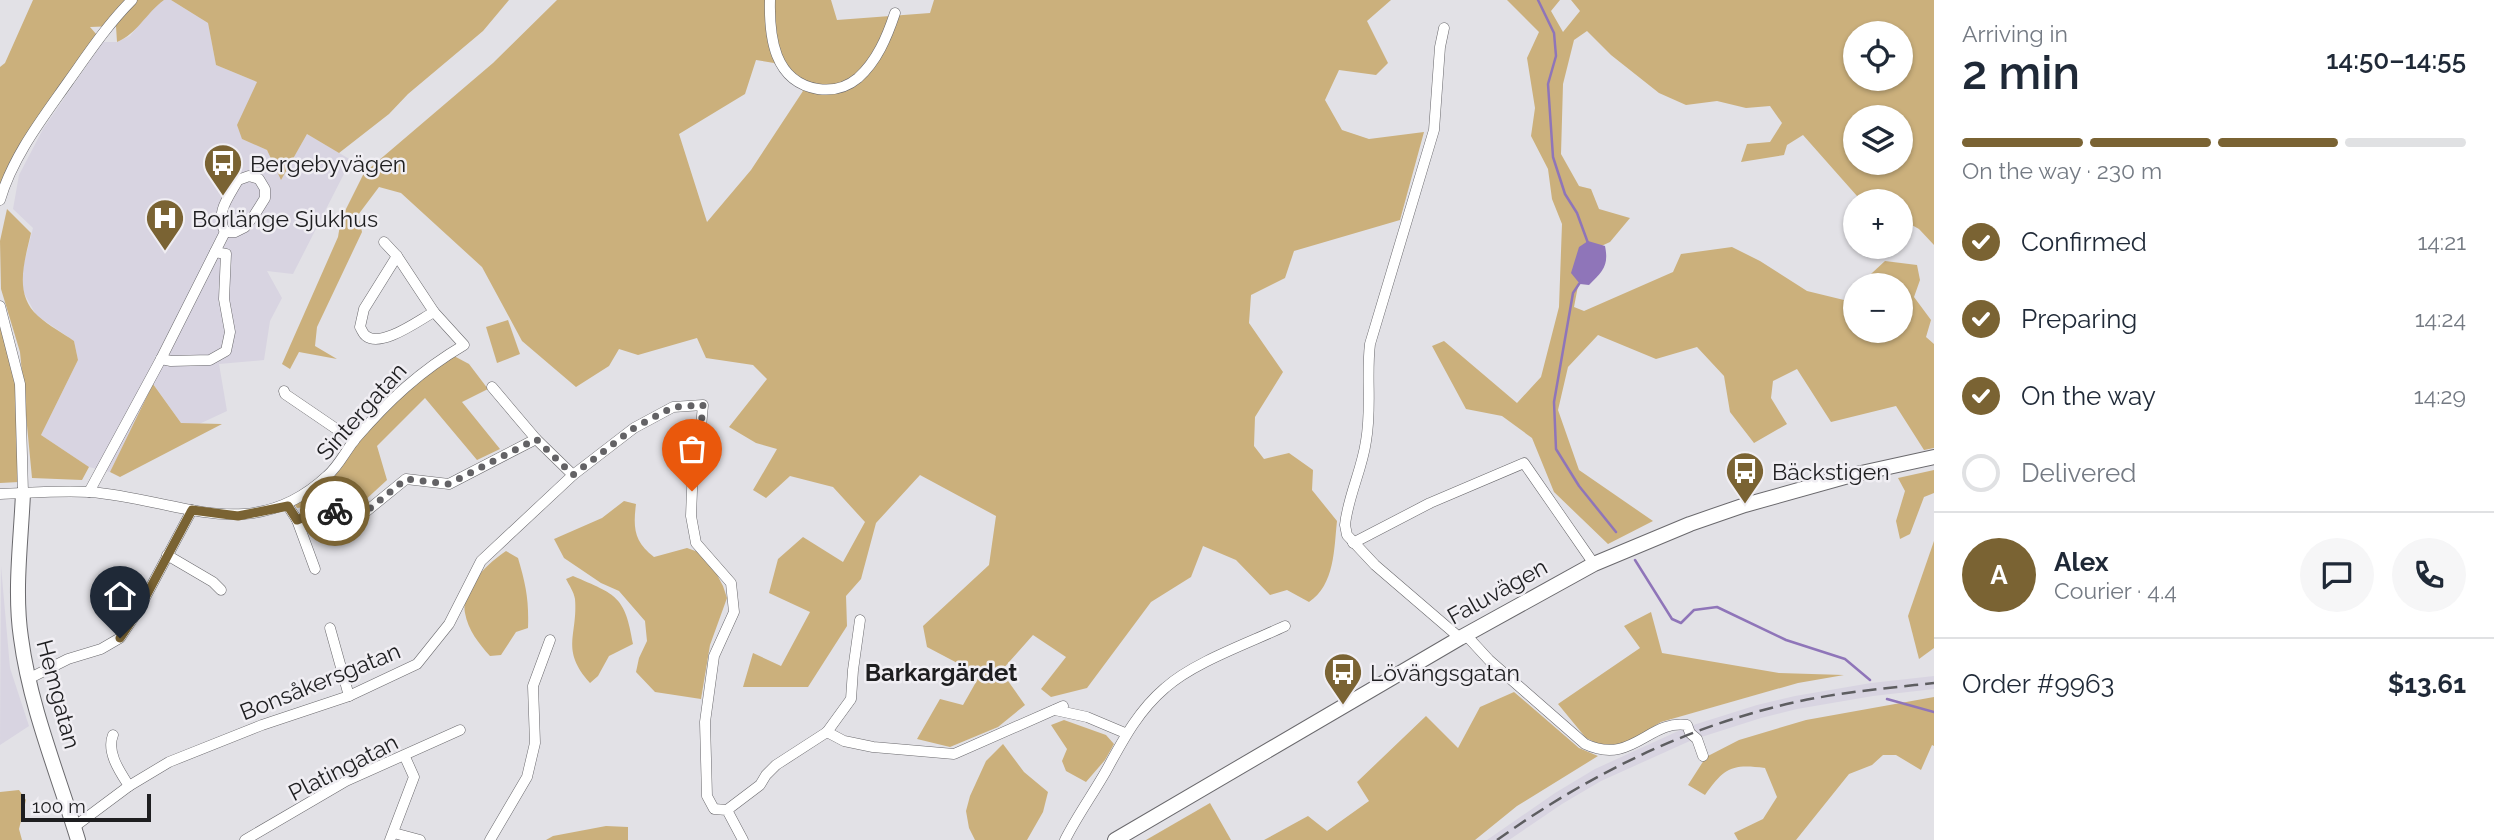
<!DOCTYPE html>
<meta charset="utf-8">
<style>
:root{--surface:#fff;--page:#f6f6f7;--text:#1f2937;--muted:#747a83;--line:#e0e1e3;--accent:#7a6333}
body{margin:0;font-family:Raleway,sans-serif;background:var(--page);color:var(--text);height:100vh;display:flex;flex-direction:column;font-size:26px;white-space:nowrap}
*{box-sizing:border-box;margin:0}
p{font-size:23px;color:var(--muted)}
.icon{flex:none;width:38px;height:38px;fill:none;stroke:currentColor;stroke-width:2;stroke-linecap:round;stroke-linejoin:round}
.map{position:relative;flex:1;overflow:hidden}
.panel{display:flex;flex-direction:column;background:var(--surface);width:560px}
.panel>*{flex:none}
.controls{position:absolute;left:1843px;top:21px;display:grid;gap:14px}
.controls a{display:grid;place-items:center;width:70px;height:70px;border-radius:50%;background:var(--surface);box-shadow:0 2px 5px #0004;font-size:35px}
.scale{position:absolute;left:21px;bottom:18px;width:130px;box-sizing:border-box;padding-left:7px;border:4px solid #1e1e20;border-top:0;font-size:19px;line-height:24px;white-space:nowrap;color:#1e1e20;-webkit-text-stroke:5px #f0eef3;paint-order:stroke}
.pin{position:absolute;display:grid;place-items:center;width:60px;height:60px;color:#fff;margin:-72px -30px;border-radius:50% 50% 50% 0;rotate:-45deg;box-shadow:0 0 7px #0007}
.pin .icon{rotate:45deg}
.courier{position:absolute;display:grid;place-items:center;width:70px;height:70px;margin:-35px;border:5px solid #7a6333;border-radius:50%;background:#fff;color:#222;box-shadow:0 2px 9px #0007}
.summary em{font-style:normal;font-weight:600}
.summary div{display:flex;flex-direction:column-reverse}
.summary{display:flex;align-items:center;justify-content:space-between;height:119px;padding:0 28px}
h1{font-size:46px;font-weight:600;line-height:52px}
.bar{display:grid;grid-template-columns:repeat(4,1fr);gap:10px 7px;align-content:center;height:84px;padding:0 28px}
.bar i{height:9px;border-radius:5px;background:var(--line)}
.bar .active{background:var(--accent)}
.bar p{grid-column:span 4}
.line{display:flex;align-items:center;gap:18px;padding:0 28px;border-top:2px solid var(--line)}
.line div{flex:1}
.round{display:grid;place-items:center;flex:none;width:74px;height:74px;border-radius:37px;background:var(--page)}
ol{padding:0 28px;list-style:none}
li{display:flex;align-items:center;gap:21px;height:77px}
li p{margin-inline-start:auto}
li .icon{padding:7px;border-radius:50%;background:var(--accent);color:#fff;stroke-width:4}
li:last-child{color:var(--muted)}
li i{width:38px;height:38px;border:4px solid var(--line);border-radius:50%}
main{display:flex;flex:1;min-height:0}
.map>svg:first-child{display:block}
</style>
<main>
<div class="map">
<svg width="1934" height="840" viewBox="0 0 1934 840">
<rect width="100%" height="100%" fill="#e2e1e6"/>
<g fill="#d8d4e1">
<path d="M164,0H171L208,23L216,65L257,82L242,139L267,150L281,179L307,134L351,160L293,274L267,271L282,298L270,321L264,360L219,364L227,411L197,425L181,423L154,385L110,472L89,467L41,435L78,360L74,341L36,315L23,291L22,271L33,228L13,209L19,175L43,129L103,42H117L130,36L154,7Z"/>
<path d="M1,566L10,668L29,726L0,745Z"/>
<path d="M1934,676V689L1873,696L1797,709L1761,718L1692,740L1601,781L1562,804L1509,840H1487L1555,793L1595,769L1687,727L1757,705L1795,696L1871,683Z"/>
</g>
<g fill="#cbb07c" fill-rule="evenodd">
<path d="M33,0H164C146,13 138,33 117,42L116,26L90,27L97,35L0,189V67L5,63Z"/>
<path d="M171,0H509L483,31L408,94L389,114L339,153L307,134L281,180L267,150L242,139L237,125L257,82L216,65L208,23Z"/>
<path d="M557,0H831L837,20L930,13L934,0H1391L1367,21L1388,63L1376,75L1339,70L1325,100L1342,130L1369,139L1424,132L1400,220L1294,251L1285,278L1251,295L1249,323L1283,372L1255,417L1254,446L1264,459L1289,453L1313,470L1312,490L1337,521C1334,548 1335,585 1309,602L1287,590L1270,595L1236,560L1203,546L1191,577L1151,602L1087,688L1051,697L1041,689L1066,657L1033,635L1001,671L1025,705L998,727L950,747L917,739L940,699L963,705L980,675L927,647L923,626L989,565L996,516L920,475L876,523L861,579L846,596L847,626L808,687H743L753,653L781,666L810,612L769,593L778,559L803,537L843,562L865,522L833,487L790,476L766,498L753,490L777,449L756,443L729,427L767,379L753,365L706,358L697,338L638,355L619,349L609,366L576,387L522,341L482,267L401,193L379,187L358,215L362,232L317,327L315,346L337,359L299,352L290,369L282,364L338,237L341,219L364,173L493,63ZM756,60L774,63L803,91L751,170L707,222L679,134L745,94Z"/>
<path d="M1507,0H1560L1551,11L1563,32L1580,11L1571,0H1934V245L1919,229L1901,219L1900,201H1867L1857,196L1803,135L1787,145L1784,155L1741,162L1747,144L1770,142L1782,123L1770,106L1746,108L1717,101L1686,105L1659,93L1611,55L1587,31L1574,40L1563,84L1561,154L1579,186L1591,189L1599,209L1630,218L1610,242L1584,254L1574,307L1584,311L1673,272L1681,254L1732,247L1760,261L1807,291L1844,300L1855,289V331H1900V285H1859L1885,261L1917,265L1920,280L1914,297L1931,320L1926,337L1934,344V448L1924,450L1896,406L1831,422L1797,369L1773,381L1771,398L1787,424L1754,443L1730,412L1724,376L1697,347L1656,359L1598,335L1568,367L1558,410L1579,470L1653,521L1608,544L1554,492L1532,438L1502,416L1466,409L1432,346L1444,341L1517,403L1541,377L1559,307L1562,224L1552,199L1548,169L1531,136L1535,108L1527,58L1539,32ZM1855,33H1900V79H1855ZM1855,117H1900V163H1855Z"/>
<path d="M7,209L31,233C25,260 13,294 38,316C49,326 63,333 74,341L78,360L41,435L89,467L82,480L32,478L20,352L1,289L0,241Z"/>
<path d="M0,319L16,383L19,482L0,483Z"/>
<path d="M508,320L520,354L497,363L486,327Z"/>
<path d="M454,356L469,364L488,389L462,402L500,449L477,460L425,398L377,446L387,480L363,502L347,509L320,505L297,508L294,504L358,441L396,398Z"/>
<path d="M153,384L181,423L222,424L120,477L110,472Z"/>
<path d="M1934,470V493L1924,497L1910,534L1900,539L1896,521L1905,491L1898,478Z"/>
<path d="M624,501L636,504C633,528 634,542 654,557L687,548L701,553L714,569L723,586L727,598L710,645L701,699L655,692L636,672L639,658L647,641L645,621L619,591L601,583L564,558L554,539L602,518Z"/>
<path d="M1934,541V648L1919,659L1908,616Z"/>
<path d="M506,551L518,558C526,585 529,600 528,628L516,632L501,655L490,656C479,644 468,630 465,613C460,589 488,563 506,551Z"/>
<path d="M573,576C617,595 625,596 633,644L609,656L598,676L590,683C560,649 578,636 575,599C574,592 569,585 566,579Z"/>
<path d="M1651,612L1662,653L1779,673L1844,675L1798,683L1661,722L1630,741L1605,747L1586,738L1558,704L1640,648L1624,626Z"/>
<path d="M1514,692L1579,748L1598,756L1517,806L1475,840H1264L1308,816L1327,831L1369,801L1357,782L1426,716L1458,748L1480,707Z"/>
<path d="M1934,697V746L1932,745L1921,770L1896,755H1883L1872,765L1849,774L1796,840H1738L1734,833L1763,819L1777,797L1765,768C1732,764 1725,767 1705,795L1688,785L1706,757L1739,740L1806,720Z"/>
<path d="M1064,720L1106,735L1114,744L1105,760L1086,782L1066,771L1062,761L1067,749L1051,725Z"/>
<path d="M1003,744L1024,772L1048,792L1043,812L1027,840H975L969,828L966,811L970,796L986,761Z"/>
<path d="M19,790L26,800L19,829L22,840H0V792Z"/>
<path d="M1210,803L1231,840H1146Z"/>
<path d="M606,826L628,827V840H546L553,836Z"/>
</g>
<path fill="#8f75b9" d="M1588,241L1605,246C1609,266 1603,271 1589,285L1580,284L1571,273L1579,247Z"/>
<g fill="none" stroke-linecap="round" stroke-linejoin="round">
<g stroke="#8f75b9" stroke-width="2.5">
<path d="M1538,0L1554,33L1556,56L1548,84L1553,157L1565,194L1577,213L1588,243"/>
<path d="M1581,281L1573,293L1554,402L1556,449L1579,486L1616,532"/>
<path d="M1635,560L1672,619L1681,623L1694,610L1717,607L1786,640L1845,659L1870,680"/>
<path d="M1887,699L1934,712"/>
</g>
<g stroke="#6a696d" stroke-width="11">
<g id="street">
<path d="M770,0C769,37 774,82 818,89C832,91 846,88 858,78C877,61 887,37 895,13"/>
<path d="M1444,28L1440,47L1434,130L1370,344C1366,377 1372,407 1366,441C1362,470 1348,496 1345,525L1347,535L1375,565L1460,638"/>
<path d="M249,176L259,179L265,189V198L255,214L245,227L235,232H225C215,213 228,198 238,180Z"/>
<path d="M0,200C13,156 42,119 68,82C88,54 107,25 132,0"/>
<path d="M397,256L364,309L360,327C362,330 363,334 366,336C382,348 419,320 434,312"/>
<path d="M0,306L20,384L23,493"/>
<path d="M161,359L171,361L210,360L226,351L230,332L224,299L226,254L215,252"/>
<path d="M492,387L536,439"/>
<path d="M284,391L285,394L354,441"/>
<path d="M89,492L161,359L225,232"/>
<path d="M0,494C30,493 61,490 90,492C178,499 251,547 327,476C339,466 346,450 356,438C389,400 420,371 464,345L434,312L397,256L384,242"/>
<path d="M288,506L297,520L321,510L363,514L406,479L449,484L536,439L573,475"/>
<path d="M297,520L315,569"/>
<path d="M1353,543L1430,503L1524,463L1594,564"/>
<path d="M167,555L213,582L221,590"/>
<path d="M330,628L349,696"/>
<path d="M1466,635L1489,660L1585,744C1632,766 1649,719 1687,725L1690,733L1697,739L1703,756"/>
<path d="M28,679L68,659L101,649L120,638L138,611L192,510"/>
<path d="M1055,710L1087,717L1125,733"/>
<path d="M827,732L851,699L853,670L860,620"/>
<path d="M113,735C106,752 120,772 129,786"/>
<path d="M727,810L760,785L766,775L776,765L827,732L844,741L873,747L954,754L1063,706"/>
<path d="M74,827L129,786L169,762L262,725L349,696L417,664L449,624L481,561L573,475L634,428L673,407L703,405L699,449L693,465L691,516L696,543L731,583L734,612L714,656L705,722L707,796L714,809L727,810L743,840"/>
<path d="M394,833L420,840"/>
<path d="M245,840L346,781L460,730"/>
<path d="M390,840L414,777L405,757"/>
<path d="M490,840L527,777L535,743L533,686L550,640"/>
<path d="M1065,840C1077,816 1093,794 1106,771C1123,740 1138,711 1165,688C1194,662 1249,643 1285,626"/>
</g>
</g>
<g stroke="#6a696d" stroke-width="16">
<g id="secondary">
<path d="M23,493C21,541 14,591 21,638C30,707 58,774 78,840"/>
<path d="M1115,840L1460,638L1594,564L1690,524L1745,505L1852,475L1934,457"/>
</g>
</g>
<use href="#street" stroke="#fff" stroke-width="10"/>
<use href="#secondary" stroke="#fff" stroke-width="14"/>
<path stroke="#5d5d60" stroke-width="2.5" stroke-dasharray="14 7" stroke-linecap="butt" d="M1497,840C1588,775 1687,726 1796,702C1842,692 1888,688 1934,683"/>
</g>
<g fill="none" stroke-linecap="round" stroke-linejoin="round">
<path stroke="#636265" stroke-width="7" stroke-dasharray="0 12.6" d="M335,511L363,514L406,479L449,484L536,439L573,475L634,428L673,407L703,405L699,449L693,465L692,491"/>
<path stroke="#7a6333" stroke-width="9" d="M120,638L138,611L192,510L238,516L288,506L297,520L321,510L335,511"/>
</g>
<defs>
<g id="bus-pin" transform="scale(2.0125)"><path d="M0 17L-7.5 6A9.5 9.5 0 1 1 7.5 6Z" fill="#7a6333" stroke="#f0eef3"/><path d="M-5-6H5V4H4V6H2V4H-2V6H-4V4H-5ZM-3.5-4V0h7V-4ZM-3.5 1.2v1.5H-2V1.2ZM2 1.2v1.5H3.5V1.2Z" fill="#fff"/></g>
<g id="hospital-pin" transform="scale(2.0125)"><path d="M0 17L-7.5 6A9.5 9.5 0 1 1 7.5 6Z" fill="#7a6333" stroke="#f0eef3"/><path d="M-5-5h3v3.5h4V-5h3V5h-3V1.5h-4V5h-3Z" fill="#fff"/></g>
</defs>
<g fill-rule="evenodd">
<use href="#bus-pin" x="223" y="163"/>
<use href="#hospital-pin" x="165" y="218"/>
<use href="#bus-pin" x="1745" y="471"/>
<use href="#bus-pin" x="1343" y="672"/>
</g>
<g text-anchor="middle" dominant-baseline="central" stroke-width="5" stroke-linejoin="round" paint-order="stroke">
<g font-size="23" fill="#1e1e20" stroke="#f0eef3" text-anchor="start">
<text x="250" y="163">Bergebyvägen</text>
<text x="192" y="218">Borlänge Sjukhus</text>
<text x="1772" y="471">Bäckstigen</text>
<text x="1370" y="672">Lövängsgatan</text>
</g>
<g font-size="23" fill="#1e1e20" stroke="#f0eef3">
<text transform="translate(361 411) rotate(-48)">Sintergatan</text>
<text transform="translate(1497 591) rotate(-29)">Faluvägen</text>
<text transform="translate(320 681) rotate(-22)">Bonsåkersgatan</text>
<text transform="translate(59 694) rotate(75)">Hemgatan</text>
<text transform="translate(343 767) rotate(-27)">Platingatan</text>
</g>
<g font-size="24" font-weight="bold" fill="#1e1e20" stroke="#f0eef3">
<text x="941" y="672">Barkargärdet</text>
</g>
</g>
</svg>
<div class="controls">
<a><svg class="icon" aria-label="locate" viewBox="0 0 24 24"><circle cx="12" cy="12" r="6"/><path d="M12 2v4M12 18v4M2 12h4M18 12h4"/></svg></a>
<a><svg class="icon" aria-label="layers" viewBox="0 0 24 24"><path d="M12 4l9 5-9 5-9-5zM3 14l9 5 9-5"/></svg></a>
<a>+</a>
<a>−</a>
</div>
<div class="scale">100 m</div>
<div class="pin" style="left:692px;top:491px;background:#ea580c"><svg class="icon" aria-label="bag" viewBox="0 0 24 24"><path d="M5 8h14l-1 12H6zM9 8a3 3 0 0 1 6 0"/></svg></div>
<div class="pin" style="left:120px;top:638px;background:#1f2937"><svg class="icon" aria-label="home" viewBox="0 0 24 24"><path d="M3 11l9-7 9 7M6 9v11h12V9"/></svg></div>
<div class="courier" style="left:335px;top:511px"><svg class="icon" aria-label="bike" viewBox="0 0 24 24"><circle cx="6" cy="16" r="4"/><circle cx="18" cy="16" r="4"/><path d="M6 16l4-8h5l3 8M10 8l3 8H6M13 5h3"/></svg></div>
</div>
<section class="panel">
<div class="summary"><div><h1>2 min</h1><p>Arriving in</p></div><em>14:50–14:55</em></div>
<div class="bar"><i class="active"></i><i class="active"></i><i class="active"></i><i></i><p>On the way · 230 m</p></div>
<ol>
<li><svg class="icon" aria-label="check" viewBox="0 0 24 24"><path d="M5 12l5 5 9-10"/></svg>Confirmed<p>14:21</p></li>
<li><svg class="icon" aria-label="check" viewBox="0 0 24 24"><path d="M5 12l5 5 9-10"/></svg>Preparing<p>14:24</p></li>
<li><svg class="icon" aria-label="check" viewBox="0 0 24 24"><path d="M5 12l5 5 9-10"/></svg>On the way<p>14:29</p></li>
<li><i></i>Delivered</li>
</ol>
<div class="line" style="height:126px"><b class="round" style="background:var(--accent);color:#fff">A</b><div><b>Alex</b><p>Courier · 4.4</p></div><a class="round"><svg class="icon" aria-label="chat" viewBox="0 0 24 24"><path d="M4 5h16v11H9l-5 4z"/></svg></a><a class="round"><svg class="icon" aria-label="phone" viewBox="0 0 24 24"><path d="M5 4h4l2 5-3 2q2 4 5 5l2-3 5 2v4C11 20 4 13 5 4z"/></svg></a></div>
<div class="line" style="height:91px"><div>Order #9963</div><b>$13.61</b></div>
</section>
</main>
